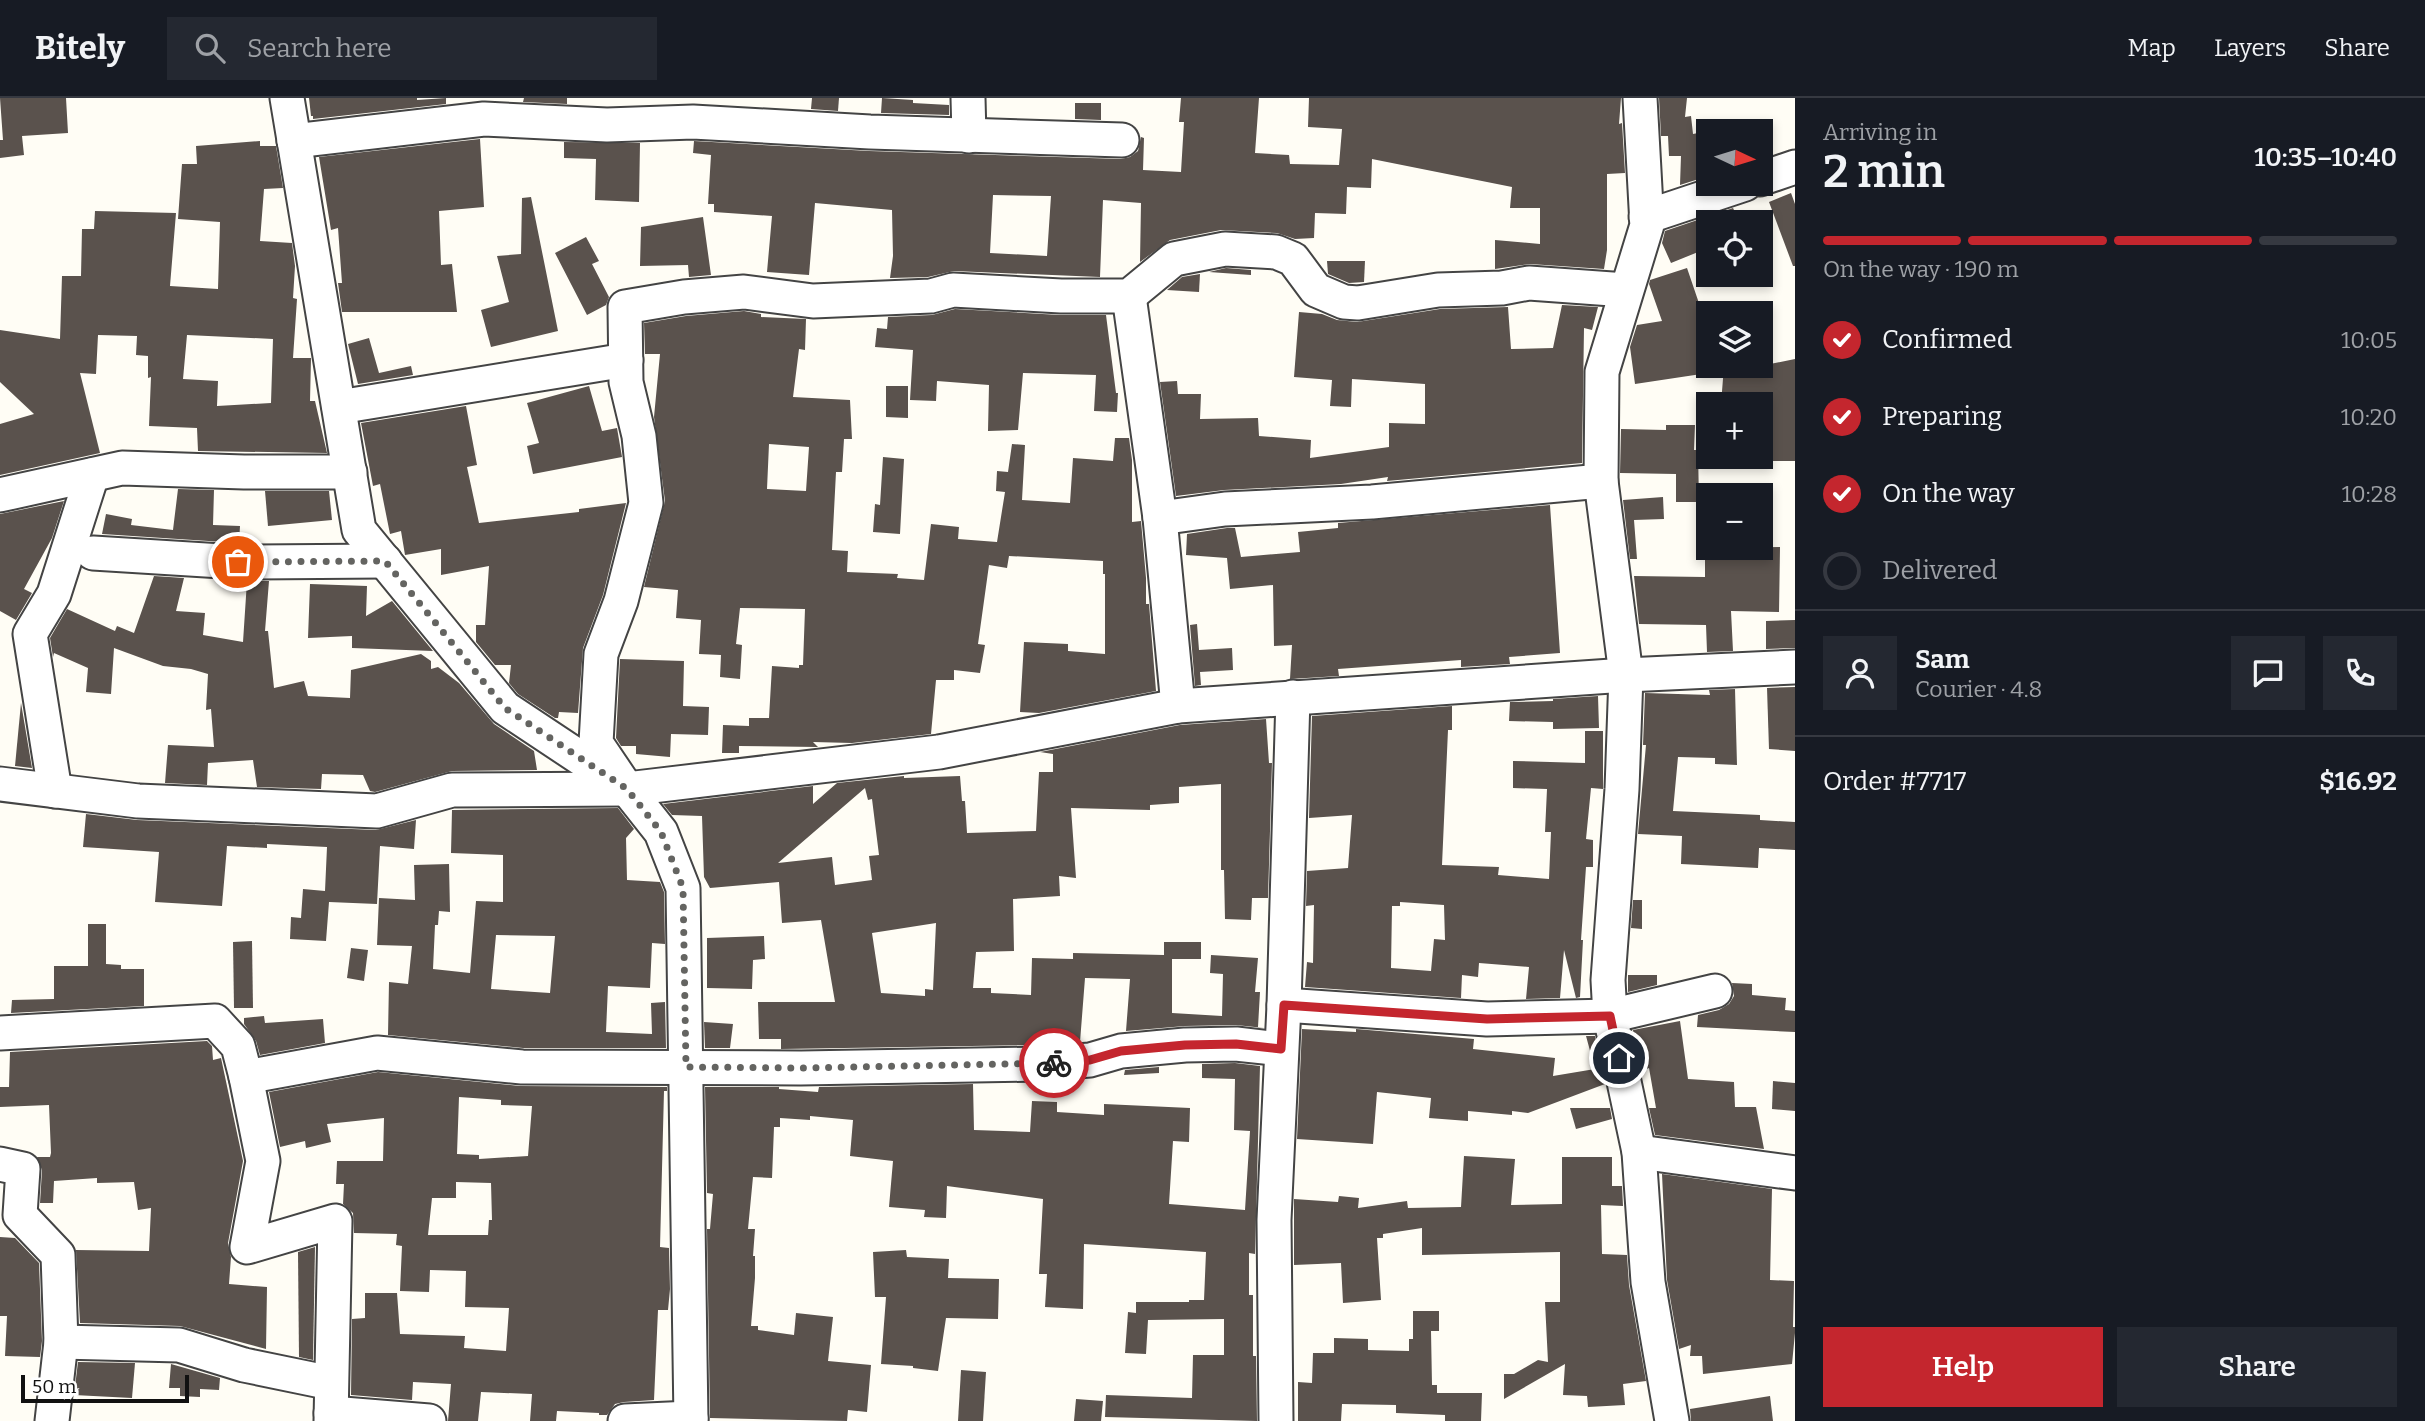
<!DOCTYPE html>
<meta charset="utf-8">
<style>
:root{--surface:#171b24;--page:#242831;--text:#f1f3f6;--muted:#9ea1a6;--line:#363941;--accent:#c4262e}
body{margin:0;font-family:Bitter,serif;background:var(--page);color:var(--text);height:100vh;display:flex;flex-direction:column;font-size:26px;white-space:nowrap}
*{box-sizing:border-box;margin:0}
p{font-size:23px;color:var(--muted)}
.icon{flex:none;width:38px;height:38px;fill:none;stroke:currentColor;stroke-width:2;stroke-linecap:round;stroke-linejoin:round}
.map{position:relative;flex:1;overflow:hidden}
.details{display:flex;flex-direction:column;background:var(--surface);width:630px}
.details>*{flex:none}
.needle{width:46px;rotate:94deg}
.fabs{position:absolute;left:1696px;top:21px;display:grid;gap:14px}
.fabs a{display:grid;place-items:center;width:77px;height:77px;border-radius:0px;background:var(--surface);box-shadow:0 4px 10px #0003;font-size:35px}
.scale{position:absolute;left:21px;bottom:18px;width:168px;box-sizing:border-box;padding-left:7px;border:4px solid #111;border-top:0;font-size:19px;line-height:24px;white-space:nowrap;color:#111;-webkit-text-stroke:5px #fff;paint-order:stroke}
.pin{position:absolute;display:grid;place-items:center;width:60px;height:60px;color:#fff;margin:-30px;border:4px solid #fff;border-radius:50%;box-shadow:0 2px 7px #0007}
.courier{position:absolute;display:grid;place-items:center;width:70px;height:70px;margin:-35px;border:5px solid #c4262e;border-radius:50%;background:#fff;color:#222;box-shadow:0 2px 9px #0007}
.head em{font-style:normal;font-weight:600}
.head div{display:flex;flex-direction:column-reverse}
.head{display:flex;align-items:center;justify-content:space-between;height:119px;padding:0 28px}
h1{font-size:46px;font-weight:600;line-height:52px}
.bar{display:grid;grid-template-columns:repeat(4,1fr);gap:10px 7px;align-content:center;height:84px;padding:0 28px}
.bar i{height:9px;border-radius:5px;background:var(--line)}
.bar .active{background:var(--accent)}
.bar p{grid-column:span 4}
.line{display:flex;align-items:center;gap:18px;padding:0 28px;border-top:2px solid var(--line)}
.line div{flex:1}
.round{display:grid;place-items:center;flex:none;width:74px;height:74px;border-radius:0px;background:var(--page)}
ol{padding:0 28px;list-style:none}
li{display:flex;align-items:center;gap:21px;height:77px}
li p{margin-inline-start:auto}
li .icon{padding:7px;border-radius:50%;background:var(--accent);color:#fff;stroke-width:4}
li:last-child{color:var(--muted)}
li i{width:38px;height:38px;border:4px solid var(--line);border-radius:50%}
.primary-button{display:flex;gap:14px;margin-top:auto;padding:14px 28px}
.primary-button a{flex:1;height:80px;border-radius:0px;background:var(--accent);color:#fff;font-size:28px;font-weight:600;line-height:80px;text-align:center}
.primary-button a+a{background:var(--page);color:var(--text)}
header{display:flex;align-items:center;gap:42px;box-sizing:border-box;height:98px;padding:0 35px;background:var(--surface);border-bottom:2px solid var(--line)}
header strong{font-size:33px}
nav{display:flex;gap:38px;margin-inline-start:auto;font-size:24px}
.search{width:490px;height:63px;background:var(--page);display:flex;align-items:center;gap:18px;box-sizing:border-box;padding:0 24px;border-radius:0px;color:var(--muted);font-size:26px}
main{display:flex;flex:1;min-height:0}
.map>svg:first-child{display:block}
</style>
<header>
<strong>Bitely</strong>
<div class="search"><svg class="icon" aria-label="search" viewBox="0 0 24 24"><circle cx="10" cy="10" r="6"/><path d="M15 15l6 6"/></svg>Search here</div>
<nav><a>Map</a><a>Layers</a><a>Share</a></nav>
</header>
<main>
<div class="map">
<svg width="1795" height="1323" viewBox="0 0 1795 1323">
<rect width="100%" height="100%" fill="#fffdf5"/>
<g fill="#5a524d" fill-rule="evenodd">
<path d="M0,0H66L68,35L22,38L24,57L0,60V42H3Z"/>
<path d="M309,0H417V2L446,0V6L313,21V18H311Z"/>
<path d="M524,0H567V6L523,4Z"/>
<path d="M812,0H839L838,13L811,11Z"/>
<path d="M882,0L913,2V5L949,7V17L881,15Z"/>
<path d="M1181,0H1259L1255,55L1289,57L1290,66L1339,67L1342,31L1308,29L1309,0H1621L1619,26L1622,25L1625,75L1607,76V152L1604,171L1530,166L1495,171V142L1540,146V110H1510L1512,89L1372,61L1371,90L1347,89L1346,116L1315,115L1314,140L1295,141L1277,135L1221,132L1170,142L1140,164L1141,105L1103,102L1100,179L954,173L928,179L890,180L893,158L892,112L815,105L809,177L767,174L772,118L714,114V106H708L711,57L693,55L694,43L869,53L1121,61L1130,59L1138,53L1141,39L1144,40L1143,72L1181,74L1184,24H1179ZM993,97L1051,98L1047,158L990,155Z"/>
<path d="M1659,0H1687L1685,19L1691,18L1693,36L1708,33V78L1680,87L1681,58H1669L1668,38H1661Z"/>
<path d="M1075,5H1101V22L1075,21Z"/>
<path d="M480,41L484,109L439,113L441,167L452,166L457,214H342L339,192L338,185H342L338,130L331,132L319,59Z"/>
<path d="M260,43V48H276L283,90L264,91L260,143L292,145L295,168L293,200L297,201L293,260H311L310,303H315L327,355L198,353L197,330L149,328L151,279L148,280V258L136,257L137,238L98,237L96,276L80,275L100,355L0,377V326L34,316L0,284V232L60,241L62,178H81L82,131H94L95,113L176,115L170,188L218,191L220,124L178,121L182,66H197L196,48ZM187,237L273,241L271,305L217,308L218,283L183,281Z"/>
<path d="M564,44L640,45L639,104L595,102L596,61L564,60Z"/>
<path d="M1791,95L1795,106V168H1793L1769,104Z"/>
<path d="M531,99L558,233L491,249L481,212L509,204L497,158L521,156L522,100Z"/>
<path d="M1733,110L1740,124H1708V150L1671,165L1662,145L1665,133Z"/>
<path d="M703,119L711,177L689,179L688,167L640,168L641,129Z"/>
<path d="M586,139L599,163L592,166L609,199L606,207L587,217L555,155Z"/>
<path d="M1327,163H1365L1364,184L1349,185L1328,176Z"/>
<path d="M1226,170L1251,172V177L1209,174Z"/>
<path d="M1687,170L1703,217H1708V275L1635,286L1630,249L1637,227L1662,223L1649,186L1650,182Z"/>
<path d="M1200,176L1199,194L1167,192L1182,179Z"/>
<path d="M1562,207L1598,209L1592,232L1584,230L1582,365L1387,383L1388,379L1341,386L1224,392L1176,398L1160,284L1177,283L1178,296H1201L1200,321L1258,320L1259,338L1311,342L1310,360L1389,349V325L1425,326V286L1352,281L1351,309L1330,308L1332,282L1294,279L1299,214L1322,216L1337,222L1357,224L1440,211L1508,209L1511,251L1553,250Z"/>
<path d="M955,211L1060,217H1106L1116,295H1118L1117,314L1094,313L1096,277L1023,275L1018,332L988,333L989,287L937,283L936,303L910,302L913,252L875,249L877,230L887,231L888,219L932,217Z"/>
<path d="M744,213L761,216V219L806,221L805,252L799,251L793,299L850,302L852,341H844L842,374H836L832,452L848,453L847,474L898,476L897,480L924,482L931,426L959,429L958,441L997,444L1005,394L996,393L997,373L1008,374L1012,346L1025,347L1022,402L1070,405L1073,360L1113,363L1115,340H1129L1132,362V424L1141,423L1146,480V506H1149L1156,593L1039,615L1020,614L1024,544L1068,546V553L1105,556V476H1103V463L1009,458L1007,470L989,467L978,546L985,547L980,575L954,572V582H936L931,636L852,645L813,644L818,649L739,648V655H722L723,627L749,628V620H769L772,568L799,570V567H803L805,511L740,510L736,546L742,547L740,581L720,579L721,557L699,556L701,522L676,520L678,492L644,489L665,403L654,319L660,256H645L644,225L686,218ZM769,346L809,349L806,393L767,391Z"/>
<path d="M369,240L379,275L411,268L413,277L358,286L348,246Z"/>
<path d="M1795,261V363H1760V306H1721L1724,268H1760Z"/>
<path d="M589,288L602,333L617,330L622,359L533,376L527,348L539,345L527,305Z"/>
<path d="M886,288H908V320L886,319Z"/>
<path d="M466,308L477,367L467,369L479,425L579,414V411L626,405L603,497L583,550L578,615L559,614L558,620H555L518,596L509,585L511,567H495L476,544V527H485L489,468L441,477V451L405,457L401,433L390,436L380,386L373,388L361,325Z"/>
<path d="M1666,327H1695L1694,352H1698L1699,404H1676V376L1620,375L1621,331L1666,332Z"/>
<path d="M883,359L904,361L900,436L873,434L875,406L880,407Z"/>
<path d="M178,391L214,392L213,427L240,428L239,445L102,436L106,416L132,421L131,427L173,432Z"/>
<path d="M265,393H329L332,422L268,428Z"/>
<path d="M1663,399L1664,421L1634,422L1637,461H1630L1623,402Z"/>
<path d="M64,403L52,440L24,491L32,495L16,522L0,513V416Z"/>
<path d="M1550,407L1560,555L1509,559L1510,566L1461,569V562L1338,571L1339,578L1290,581L1292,547L1274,548L1273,487L1230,491L1227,460L1186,457L1187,436L1227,430H1235L1241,459L1300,454L1298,434L1338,430V425Z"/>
<path d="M1780,449L1779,514L1731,513L1733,553L1707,554L1706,527L1639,526L1634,478L1705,479V450Z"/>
<path d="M154,478L184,480L176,513L205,515L203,537L243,544L247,483H269L265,533H268L274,590L304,583L308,598L350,600L351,572L421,556L431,563V571L438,569L459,585L494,626L534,653L537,672L452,673L375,694L370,693L363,677L322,676L321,691L257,689L253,662L208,665L207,687L165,685L168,647L214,649L211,611L206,612L208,576L191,571L163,568L114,550L111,596L86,594L88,570L54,555L53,559L50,540L67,511L115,533L117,528L134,535Z"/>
<path d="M310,486L367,488L366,518L392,503L433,553L352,550V538L308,540Z"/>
<path d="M1795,522V550L1766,551V523Z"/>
<path d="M1197,526L1199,552L1232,550L1233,572L1200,574L1201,587L1195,588L1190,527Z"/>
<path d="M620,561L684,563L683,608L709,609L708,637L671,636L670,659L636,656V648H621L616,640Z"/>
<path d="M1795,589V653L1769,651L1767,590Z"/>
<path d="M1735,591L1737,667L1715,666V660L1678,659L1673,713L1760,717V722L1795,724V752L1759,750L1758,770L1681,766L1682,738L1638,736L1646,647H1643L1645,595L1710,597L1709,592Z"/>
<path d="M1598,598L1599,630L1553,631V624L1509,623L1510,604L1553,603V601Z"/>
<path d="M21,605L32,670L15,668Z"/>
<path d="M1452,608V632H1448L1442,767L1499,769L1498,777L1549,781L1551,734H1545L1547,691L1513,690V663L1585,665V633H1603V691L1591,690L1586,741L1593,742V769H1586L1581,842H1583L1580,899L1576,900L1564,852L1560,900L1526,901L1529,869L1479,865L1478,879L1462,877L1461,900L1305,889L1307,864L1313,865L1314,807L1306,808L1307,773L1348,770L1352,717L1309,720L1312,618ZM1400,804L1444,807L1445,842L1434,841L1431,873L1391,870L1392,808H1400Z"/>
<path d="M1266,621L1269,665H1272L1268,800H1252L1251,822L1225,821L1224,772H1221V686L1179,689V705L1150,707V712L1071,710L1076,780L1059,778L1060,798L1013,801L1014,853L976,854L973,890H991V895L1031,897L1032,860L1073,861V855L1164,857V844H1201V861H1172V915L1222,918L1223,876L1210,875L1211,857L1258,860L1255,894H1260L1258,929L1264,930L1236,927L1185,928L1126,933L1130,881L1085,880L1080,944L1038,947L781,951V941H759L758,904H835L821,822L782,825L779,784L710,790L704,779L702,718L672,717L663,706L813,688V706L837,685L904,678V680L960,678L962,703H965L967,735L1036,733L1039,674H1053V656L1040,654L1180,627ZM865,690L868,702L872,701L879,757L869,758L872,782L835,787L832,759L778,765ZM936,825L933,892L925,891V898L881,895L872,835Z"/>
<path d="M618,710L634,731L626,740L627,782L660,784L664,794L665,846L652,845L650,890L608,888L606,934L652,936L651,905L665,904L666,950H523L388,937L389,884L408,886L412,848L377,847L379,800L415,802L414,767L449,766L450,814L439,813L438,827H435L433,871L470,875L476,803L503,804V757L451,755L452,712ZM496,837L555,838L550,895L491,891Z"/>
<path d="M86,716L137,722L376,732L416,722L414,751L380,748L377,806L329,804L326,843L290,841L291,819L301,820L303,791L325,793L327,749L267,746V750L227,748L222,808L155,804L159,754L83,749Z"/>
<path d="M1633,802H1642V831L1631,830Z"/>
<path d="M88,826H106V866L121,867V871H144V908L11,915L12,902L54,901V868H88Z"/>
<path d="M764,838L765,861L753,862L752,891L707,890V840Z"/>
<path d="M252,843L253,910H234L233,844Z"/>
<path d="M351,850L368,852L364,883L347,880Z"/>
<path d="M1628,877H1657V887L1628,894Z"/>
<path d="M1732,885L1752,886V897L1786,900L1785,912L1795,913V934L1697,929L1698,917L1719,912L1729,906L1734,898Z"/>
<path d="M264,918L265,925L323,921L325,945L260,957L256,943L244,926V920Z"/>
<path d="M1680,923L1688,981L1734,984L1735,1009H1756L1764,1051L1655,1037L1649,1010H1656L1649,970L1641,973L1633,932Z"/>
<path d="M704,924L733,926L730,950H705Z"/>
<path d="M1302,931L1356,934V931L1474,941L1473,951L1555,960L1553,978L1595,971L1586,938H1595L1605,986L1528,1015L1512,1013V1017L1468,1013V1023L1429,1020L1431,1000L1377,994L1373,1046L1297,1041Z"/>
<path d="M207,943L212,948L213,962L221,960L243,1063L228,1145L231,1159L229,1186L267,1189L266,1251L180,1228L80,1225L76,1152L149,1153L151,1110L138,1112L134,1084L97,1085V1080L54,1083L53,1105H40L42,1072L37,1059H50L51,1055L49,1007L0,1009V989H9L10,954Z"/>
<path d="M1235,965L1260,968L1255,1156L1249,1155V1197H1253V1258H1256L1257,1323L1105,1319L1106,1297L1192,1300L1193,1257H1224V1221L1148,1222L1146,1256L1125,1255L1128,1214L1136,1215V1204H1189V1202H1204L1206,1154L1084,1146L1083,1211L1045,1209L1047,1176H1039L1043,1101L947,1088L946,1120L924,1119L925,1112L889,1109L893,1063L850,1058L853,1022L810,1018V1022L780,1020V1029H774L772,1080L753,1079L748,1131H755L753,1158H755V1180L751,1228H758V1232L794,1237L796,1215L833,1219L828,1263L871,1267L867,1314L848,1312L847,1323L710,1320L707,1131H710L713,1096L707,1095L705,989H779V991L818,994L819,989L973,986L974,1032L1030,1034L1032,1003L1057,1004V1014L1104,1017V1006L1190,1010L1189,1044L1173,1043L1169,1106L1245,1112L1250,1033L1234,1032L1235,981L1202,980V966Z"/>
<path d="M1159,969V975L1124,977L1125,972Z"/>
<path d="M378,974L520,988L667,989V993H664L660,1149L669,1150L670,1191L668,1212H658L654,1302L624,1304L615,1306L607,1317H599V1315L557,1313L556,1323H530L532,1296L481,1294L478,1323H448L451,1286L413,1284L412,1302L351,1297L352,1221L365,1220V1195H397L400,1236L465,1238L464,1250L506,1253L509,1210L465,1209L466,1173L430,1172L429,1194L400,1193L402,1148L396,1147L397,1136L354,1135L353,1115L343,1106L344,1086H336L337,1063H383L384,1020L327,1026L331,1044L306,1050L305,1043L280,1049L269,994ZM459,999L501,1002V1007L532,1008L528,1058L479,1061V1057L457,1056ZM456,1084L491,1085L492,1122H489L488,1137H428L432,1100H456Z"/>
<path d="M1773,983L1795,985V1013L1772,1011Z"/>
<path d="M1570,1010H1610L1612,1021L1576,1031Z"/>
<path d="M1464,1058L1515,1061L1511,1107L1562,1106V1059H1612V1088H1622L1623,1108L1601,1107L1602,1156L1627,1157L1629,1187L1646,1283L1623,1286L1625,1307L1588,1309L1587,1298L1563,1297L1565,1266L1504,1301V1276H1514L1538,1262L1548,1264L1545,1204H1560V1154L1422,1157V1130L1383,1136V1140H1377L1381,1202L1343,1205L1341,1165L1294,1167V1101L1338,1104L1339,1098L1359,1100L1358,1110L1407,1103L1408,1110L1461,1109Z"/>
<path d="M1662,1076L1772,1091L1770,1182L1794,1183L1793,1229H1795V1235L1792,1266L1703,1276L1702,1258H1690L1691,1247L1679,1251L1667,1182Z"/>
<path d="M0,1139L15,1140L39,1165L42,1243L40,1259L5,1258L7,1218H0Z"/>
<path d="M315,1149L313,1262L299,1259L298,1154Z"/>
<path d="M906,1152L907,1159L949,1161L948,1180L999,1181L998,1221L946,1220L938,1273L913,1270V1268L881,1266L886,1199H875L873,1154Z"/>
<path d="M1413,1213H1439V1233H1431L1432,1287H1437V1295H1482L1481,1323H1445V1317L1396,1315V1307L1342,1306L1341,1323H1298V1284L1312,1285L1313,1255H1334V1240L1368,1241V1252L1409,1253V1241H1413Z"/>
<path d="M78,1264L135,1265L132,1300L74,1297Z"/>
<path d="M171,1266L220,1280L219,1292L200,1291V1299L180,1298V1290H169Z"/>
<path d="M961,1272L986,1274L983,1323H958Z"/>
<path d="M1770,1298L1773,1323H1691L1690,1311Z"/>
<path d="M1076,1301L1103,1303L1101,1323H1074Z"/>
</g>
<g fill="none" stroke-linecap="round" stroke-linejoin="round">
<g stroke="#444" stroke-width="37">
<g id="minor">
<path d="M287,0L359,432L505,610L627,691L661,734L683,790L691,1323"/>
<path d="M968,0L969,38"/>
<path d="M1640,0L1647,127L1602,274L1601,383L1626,577L1622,691L1608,882L1610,918L1639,1054L1648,1184L1672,1323"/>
<path d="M294,43L484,21L607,27L693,24L870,34L1122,42"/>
<path d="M1760,81L1795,69"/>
<path d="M1646,119L1745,86"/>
<path d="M1129,198L1160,420L1178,608"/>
<path d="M339,309L626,262"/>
<path d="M0,397L122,370L244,374H350"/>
<path d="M1160,420L1225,411L1372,404L1601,383"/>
<path d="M93,455L238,464L385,463"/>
<path d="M0,686L138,703L377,713L452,692L627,691L939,654L1178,608L1626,577L1795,569"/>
<path d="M627,691L596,645L601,556L621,503L646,405L639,338L626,284L625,209L684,199L744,194L813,203L931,198L953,192L1061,198H1129L1174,161L1225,151L1276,154L1293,161L1316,192L1344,204L1358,205L1438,192L1502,190L1529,185L1626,192"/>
<path d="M55,693L30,536L54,496L92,377"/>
<path d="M1284,907L1487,921L1610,918L1715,893"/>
<path d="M0,935L215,923L238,948L246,979L377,955L522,969L801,970L1039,966L1090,962L1121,953L1185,947L1236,946L1281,951"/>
<path d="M246,979L263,1063L247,1149L335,1123L331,1323"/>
<path d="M1639,1054L1795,1075"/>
<path d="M0,1066L23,1071L20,1117L58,1157L61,1244L52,1323"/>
<path d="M61,1244L179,1247L244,1267L331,1285"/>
<path d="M331,1315L429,1323"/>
<path d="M625,1323L691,1320"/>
<path d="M1276,1323L1274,1122L1284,907L1293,599"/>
</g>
</g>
<use href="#minor" stroke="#fff" stroke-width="33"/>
</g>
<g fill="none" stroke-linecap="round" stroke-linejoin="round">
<path stroke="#646461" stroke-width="7" stroke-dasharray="0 12.6" d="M238,464L385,463L505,610L627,691L661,734L683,790L686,969L801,970L1054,965"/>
<path stroke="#c4262e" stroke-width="9" d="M1054,965L1090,962L1121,953L1185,947L1236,946L1281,951L1284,907L1487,921L1610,918L1619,960"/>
</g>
</svg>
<div class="fabs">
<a><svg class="needle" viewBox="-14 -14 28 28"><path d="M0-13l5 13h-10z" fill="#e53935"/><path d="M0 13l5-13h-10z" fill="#9ea1a6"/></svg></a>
<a><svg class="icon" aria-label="locate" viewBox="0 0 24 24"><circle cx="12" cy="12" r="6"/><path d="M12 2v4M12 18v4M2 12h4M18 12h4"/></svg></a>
<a><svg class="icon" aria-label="layers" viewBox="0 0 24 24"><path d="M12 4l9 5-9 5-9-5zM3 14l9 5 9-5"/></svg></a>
<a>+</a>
<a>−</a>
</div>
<div class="scale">50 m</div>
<div class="pin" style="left:238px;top:464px;background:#ea580c"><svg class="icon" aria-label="bag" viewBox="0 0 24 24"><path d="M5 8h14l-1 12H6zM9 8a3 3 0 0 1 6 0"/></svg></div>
<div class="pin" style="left:1619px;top:960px;background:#1f2937"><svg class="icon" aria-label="home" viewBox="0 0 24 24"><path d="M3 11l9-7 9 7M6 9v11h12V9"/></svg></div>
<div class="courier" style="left:1054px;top:965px"><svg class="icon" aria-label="bike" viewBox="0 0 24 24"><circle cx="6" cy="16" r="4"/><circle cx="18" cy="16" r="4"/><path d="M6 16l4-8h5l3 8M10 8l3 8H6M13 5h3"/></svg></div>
</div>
<section class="details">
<div class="head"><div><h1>2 min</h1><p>Arriving in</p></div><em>10:35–10:40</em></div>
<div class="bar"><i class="active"></i><i class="active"></i><i class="active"></i><i></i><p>On the way · 190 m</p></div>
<ol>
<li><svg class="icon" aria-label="check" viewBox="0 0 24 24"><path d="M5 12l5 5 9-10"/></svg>Confirmed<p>10:05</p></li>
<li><svg class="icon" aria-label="check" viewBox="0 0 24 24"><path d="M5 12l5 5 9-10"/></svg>Preparing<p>10:20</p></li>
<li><svg class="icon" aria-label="check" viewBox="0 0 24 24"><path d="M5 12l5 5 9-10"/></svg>On the way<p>10:28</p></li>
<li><i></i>Delivered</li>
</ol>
<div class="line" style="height:126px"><a class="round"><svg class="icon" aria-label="person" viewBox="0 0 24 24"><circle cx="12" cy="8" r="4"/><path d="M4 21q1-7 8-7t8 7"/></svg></a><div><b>Sam</b><p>Courier · 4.8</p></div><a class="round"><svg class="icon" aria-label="chat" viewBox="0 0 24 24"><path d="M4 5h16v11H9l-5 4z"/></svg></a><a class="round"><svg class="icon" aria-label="phone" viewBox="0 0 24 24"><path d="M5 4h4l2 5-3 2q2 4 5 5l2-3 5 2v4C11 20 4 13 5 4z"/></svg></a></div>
<div class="line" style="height:91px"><div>Order #7717</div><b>$16.92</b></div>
<div class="primary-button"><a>Help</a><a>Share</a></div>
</section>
</main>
